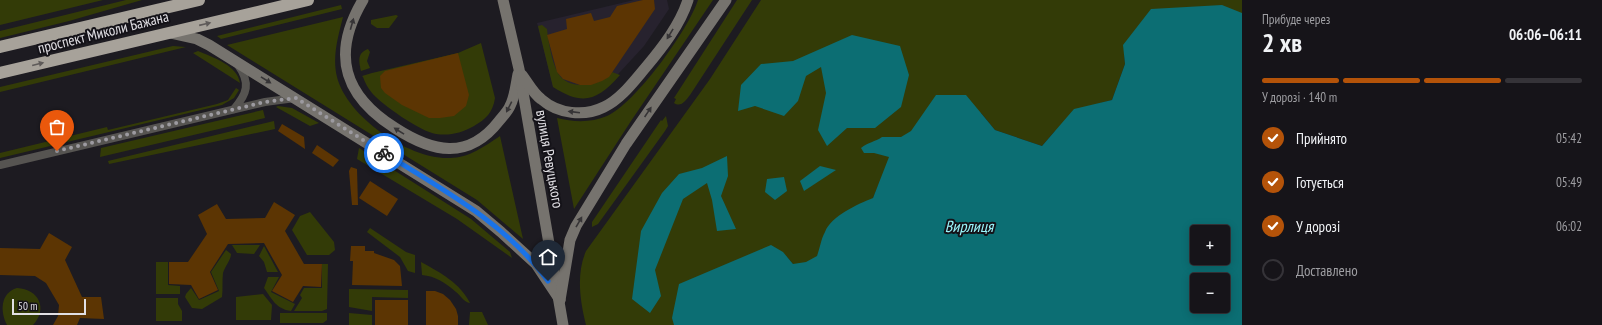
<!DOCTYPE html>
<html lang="uk">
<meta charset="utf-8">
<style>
:root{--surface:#161419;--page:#232126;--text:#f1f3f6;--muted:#9e9ea2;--line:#353338;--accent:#b45309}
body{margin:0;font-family:"PT Sans Narrow",sans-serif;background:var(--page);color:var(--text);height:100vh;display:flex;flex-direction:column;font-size:15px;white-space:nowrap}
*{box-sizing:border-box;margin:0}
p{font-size:13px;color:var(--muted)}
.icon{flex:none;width:22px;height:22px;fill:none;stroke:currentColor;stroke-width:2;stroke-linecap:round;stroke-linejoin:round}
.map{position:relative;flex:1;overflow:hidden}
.sheet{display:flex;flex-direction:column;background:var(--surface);width:360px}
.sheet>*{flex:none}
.fabs{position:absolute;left:1190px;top:225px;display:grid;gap:8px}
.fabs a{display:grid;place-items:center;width:40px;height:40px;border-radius:4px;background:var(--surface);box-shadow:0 2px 10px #0003,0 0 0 1px var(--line);font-size:20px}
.scale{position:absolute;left:12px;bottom:10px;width:74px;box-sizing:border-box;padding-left:4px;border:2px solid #e1dfe4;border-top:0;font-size:11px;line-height:14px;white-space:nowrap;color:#e1dfe4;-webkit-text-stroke:3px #141218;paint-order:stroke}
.pin{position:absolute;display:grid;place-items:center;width:34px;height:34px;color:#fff;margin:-41px -17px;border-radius:50% 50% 50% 0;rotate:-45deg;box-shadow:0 0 4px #0007}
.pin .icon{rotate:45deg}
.courier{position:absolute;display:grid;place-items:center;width:40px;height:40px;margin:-20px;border:3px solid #1a73e8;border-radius:50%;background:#fff;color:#222;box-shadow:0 1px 5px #0007}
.head em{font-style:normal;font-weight:700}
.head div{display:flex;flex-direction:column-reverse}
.head{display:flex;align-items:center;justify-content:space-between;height:68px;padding:0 20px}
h1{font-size:26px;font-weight:700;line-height:30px}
.bar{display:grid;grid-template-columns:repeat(4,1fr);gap:6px 4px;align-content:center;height:48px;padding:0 20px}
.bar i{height:5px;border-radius:3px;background:var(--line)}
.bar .current{background:var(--accent)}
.bar p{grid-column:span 4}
ol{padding:0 20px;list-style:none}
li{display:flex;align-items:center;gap:12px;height:44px}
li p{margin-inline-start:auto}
li .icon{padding:4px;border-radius:50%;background:var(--accent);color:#fff;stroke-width:4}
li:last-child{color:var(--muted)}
li i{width:22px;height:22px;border:2px solid var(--line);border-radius:50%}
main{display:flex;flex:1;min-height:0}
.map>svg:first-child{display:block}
</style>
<main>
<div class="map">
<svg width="1242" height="325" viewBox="0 0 1242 325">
<rect width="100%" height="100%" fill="#1d1b21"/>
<path fill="#27222e" d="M634,0H667L669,9L644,46L608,85L553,87L537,23Z"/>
<g fill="#333b07">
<path d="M0,0H103L0,25Z"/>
<path d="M126,0H142L69,21L0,38V31Z"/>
<path d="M698,0H713L631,121L574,209L557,118C573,122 591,123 607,116C635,104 689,29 698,0Z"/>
<path d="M737,0H752L690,95C686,100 681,108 674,103L676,99L674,98Z"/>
<path d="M761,0H1242V18L1124,53L1125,64L1112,100L1086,107L1054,132L1042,146L995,130L981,113L878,186L873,198L818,256L805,264H793L787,257L681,325H586C580,301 576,274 586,251L710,79Z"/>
<path d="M341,5L342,9L221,39L217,36Z"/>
<path d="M396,15L398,16L389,28H377L371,24V20Z"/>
<path d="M343,17C338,37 332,57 337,77C347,117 410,160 450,158C469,158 485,146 500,136L523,239L477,200L227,45Z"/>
<path d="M542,25L547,29C548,40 552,62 557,71C566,92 601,87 612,72L620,75C597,101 583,106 553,87L538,26Z"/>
<path d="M481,43L495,98C493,112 486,119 474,126C461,133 450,136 436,134C421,132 381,104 372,93C368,88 365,83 363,77L362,76L372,73L458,53Z"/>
<path d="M173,46L186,47L0,92V87Z"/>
<path d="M368,49L370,52L367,61L370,68L361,71C359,61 357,53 368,49Z"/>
<path d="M198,51C213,57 238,66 240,83L193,53Z"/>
<path d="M236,88L239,90L234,98L222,105L0,158V153L107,127L108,130L217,104L228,100Z"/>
<path d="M278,106L292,108L319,123L310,126L276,107Z"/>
<path d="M263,110L265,118L100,157L101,148Z"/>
<path d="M666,116L668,126L665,131L598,224L592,227V222L661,120L662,121Z"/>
<path d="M274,121L275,129L109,164L108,161Z"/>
<path d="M359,148L471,219L510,252L512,258L457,219L357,159Z"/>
<path d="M310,212L334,242L335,250L329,255H307L292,230L300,216Z"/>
<path d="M370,228L406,252L415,255V273L408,271L400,257L367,232Z"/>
<path d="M232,245H260L254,254L237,253Z"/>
<path d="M264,246L278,272H267L264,262L259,256Z"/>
<path d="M226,250L231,254C231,260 225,266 223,273C222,281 223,289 222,297L202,309L192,308L185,297L186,294L191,288L199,300L219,291L211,272Z"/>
<path d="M156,262H168V285L180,286V294H156Z"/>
<path d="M421,262C441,273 460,283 470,303C464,302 461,296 456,292C446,283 435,276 422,275Z"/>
<path d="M322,264H328L327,309L322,311H294L302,298L300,295L304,288H322Z"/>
<path d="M268,277H279L271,292L295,304L291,311C276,309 272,299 264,288Z"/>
<path d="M17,288C39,289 48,309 33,325H7C0,312 0,293 17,288Z"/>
<path d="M349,289L408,290V298L372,297V311L349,307Z"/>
<path d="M263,294L272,305L271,320H236V297Z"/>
<path d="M156,298H178V304L182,311V321H156Z"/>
<path d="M470,312H482L488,325H469Z"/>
<path d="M280,313H327V320L323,323H280Z"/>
<path d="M349,313L372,315V325H349Z"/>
</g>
<g fill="#0c6e73" fill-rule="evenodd">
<path d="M1222,5L1242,13V325H674L672,318L679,284L771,245L783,252L793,264L806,262L817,256C820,248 821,239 825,232C831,216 858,204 873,198L889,157L874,153H864L861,148C868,142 875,142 882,137H901L911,131L936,95H966L995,130L1042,146L1074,109L1112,100L1125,64L1123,45L1151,9ZM1197,232H1223V258H1197ZM1197,280H1223V306H1197Z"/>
<path d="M852,35L900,46L909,75L901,107L875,128H847L827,146L818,130L826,93L821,67L806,76L798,101L784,116L755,106L738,111L741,85L761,64L793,61Z"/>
<path d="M727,156L728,176L721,196L736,229L717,231L712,200L707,183L683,199L655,270L661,296L650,313L632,299L641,231L662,193L679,174L702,168Z"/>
<path d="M820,166L836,170L804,191L800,181Z"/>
<path d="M784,177L787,191L775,200L765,192L767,179Z"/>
</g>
<g fill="#5c3503">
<path d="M643,0H654L655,9L609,77L602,81L591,85H580L563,79L557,72L547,35L567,29L566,19L591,13L594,21L610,17L617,6Z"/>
<path d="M458,53L469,95L466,106L454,116L440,118H429L402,105L385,93L381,88L380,76L385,71Z"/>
<path d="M282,124L304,137L305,149L278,131Z"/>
<path d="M317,145L339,160L333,167L312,153Z"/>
<path d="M351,167L357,169L358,205H352L349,171Z"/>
<path d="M370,181L398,199L387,216L359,198Z"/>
<path d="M274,202L295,215L285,231L304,264H322L321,287L303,286L293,302L272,291L282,275L264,243L228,244L210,272L218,290L199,299L191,285L169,284V262H188L207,234L198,215L217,204L226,219L265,218Z"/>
<path d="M49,233L72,247L65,260L82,297H101L104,319L80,318L77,325H53L58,316L59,305L46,283L35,276L0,275V248L40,249Z"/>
<path d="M351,246H365V251H374V253L394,260L400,266L402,286L352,285L353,261H350Z"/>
<path d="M426,291H435L443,294L450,300L456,309L458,316V325H426Z"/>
<rect x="375" y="300" width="33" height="25"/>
</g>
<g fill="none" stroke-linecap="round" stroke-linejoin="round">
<g stroke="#565451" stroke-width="8">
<path d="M234,109C247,94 251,83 238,65"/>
<path d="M0,165L265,102L295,98"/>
</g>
<g stroke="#76736e" stroke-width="11">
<path d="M363,0C331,54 343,95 395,128C432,152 468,161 499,121C503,116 508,111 510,106C515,97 516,84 518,74"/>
<path d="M503,0L519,69L563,325"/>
<path d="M170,33L197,39L209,45L476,211L501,232L536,264L560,300"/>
<path d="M522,75C528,83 533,93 541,99C558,114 584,117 604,107C621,99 634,81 646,67C662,48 680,25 688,0"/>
<path d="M560,300L570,240L576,226L626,144L726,0"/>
</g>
<g stroke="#a7a29a" stroke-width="12">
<path d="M0,47L199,0"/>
<path d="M0,73L308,0"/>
</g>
</g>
<defs><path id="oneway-solid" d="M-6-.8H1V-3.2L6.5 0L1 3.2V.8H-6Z"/></defs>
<g fill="#5e5a59">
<use href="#oneway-solid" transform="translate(205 24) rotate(-13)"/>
<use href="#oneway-solid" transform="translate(38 64) rotate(-14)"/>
</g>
<g fill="#363436">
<use href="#oneway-solid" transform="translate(352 24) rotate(-74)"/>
<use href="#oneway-solid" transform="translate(670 34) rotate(121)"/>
<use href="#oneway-solid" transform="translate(266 80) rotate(32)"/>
<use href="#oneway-solid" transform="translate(509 107) rotate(117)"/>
<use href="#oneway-solid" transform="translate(574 112) rotate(-173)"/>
<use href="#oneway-solid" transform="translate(648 112) rotate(-56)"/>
<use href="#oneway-solid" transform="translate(399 131) rotate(-148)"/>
<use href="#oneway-solid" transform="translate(579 222) rotate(-60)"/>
</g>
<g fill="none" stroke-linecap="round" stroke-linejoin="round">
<path stroke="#9c9aa0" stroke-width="4" stroke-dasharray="0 7.2" d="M57,151L265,102L296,98L384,153"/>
<path stroke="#1a73e8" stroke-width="5" d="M384,153C442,189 507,224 548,281"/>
</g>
<g text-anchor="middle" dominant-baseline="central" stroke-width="4" stroke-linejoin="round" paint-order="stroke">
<g font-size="15" fill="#e1dfe4" stroke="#141218">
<text transform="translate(103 32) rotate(-14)">проспект Миколи Бажана</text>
<text transform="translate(550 159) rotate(80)">вулиця Ревуцького</text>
</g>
<g font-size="16" font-style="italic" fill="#9af6fc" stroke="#141218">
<text x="969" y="226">Вирлиця</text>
</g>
</g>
</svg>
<div class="fabs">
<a>+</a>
<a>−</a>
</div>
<div class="scale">50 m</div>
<div class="pin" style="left:57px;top:151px;background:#ea580c"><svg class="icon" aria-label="bag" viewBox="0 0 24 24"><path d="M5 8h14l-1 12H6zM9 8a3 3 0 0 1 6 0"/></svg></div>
<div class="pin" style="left:548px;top:281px;background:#1f2937"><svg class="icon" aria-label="home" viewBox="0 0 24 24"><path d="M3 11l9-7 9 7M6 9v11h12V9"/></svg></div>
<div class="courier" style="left:384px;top:153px"><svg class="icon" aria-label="bike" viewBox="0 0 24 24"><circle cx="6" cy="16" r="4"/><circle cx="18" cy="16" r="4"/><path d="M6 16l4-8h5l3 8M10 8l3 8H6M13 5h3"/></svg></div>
</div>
<section class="sheet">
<div class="head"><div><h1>2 хв</h1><p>Прибуде через</p></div><em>06:06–06:11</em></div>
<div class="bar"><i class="current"></i><i class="current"></i><i class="current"></i><i></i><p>У дорозі · 140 m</p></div>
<ol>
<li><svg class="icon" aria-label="check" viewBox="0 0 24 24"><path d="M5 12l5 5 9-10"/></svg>Прийнято<p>05:42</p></li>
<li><svg class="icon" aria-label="check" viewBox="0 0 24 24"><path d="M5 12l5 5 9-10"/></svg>Готується<p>05:49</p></li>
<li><svg class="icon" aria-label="check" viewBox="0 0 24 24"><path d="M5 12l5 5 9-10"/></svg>У дорозі<p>06:02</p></li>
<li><i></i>Доставлено</li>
</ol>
</section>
</main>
